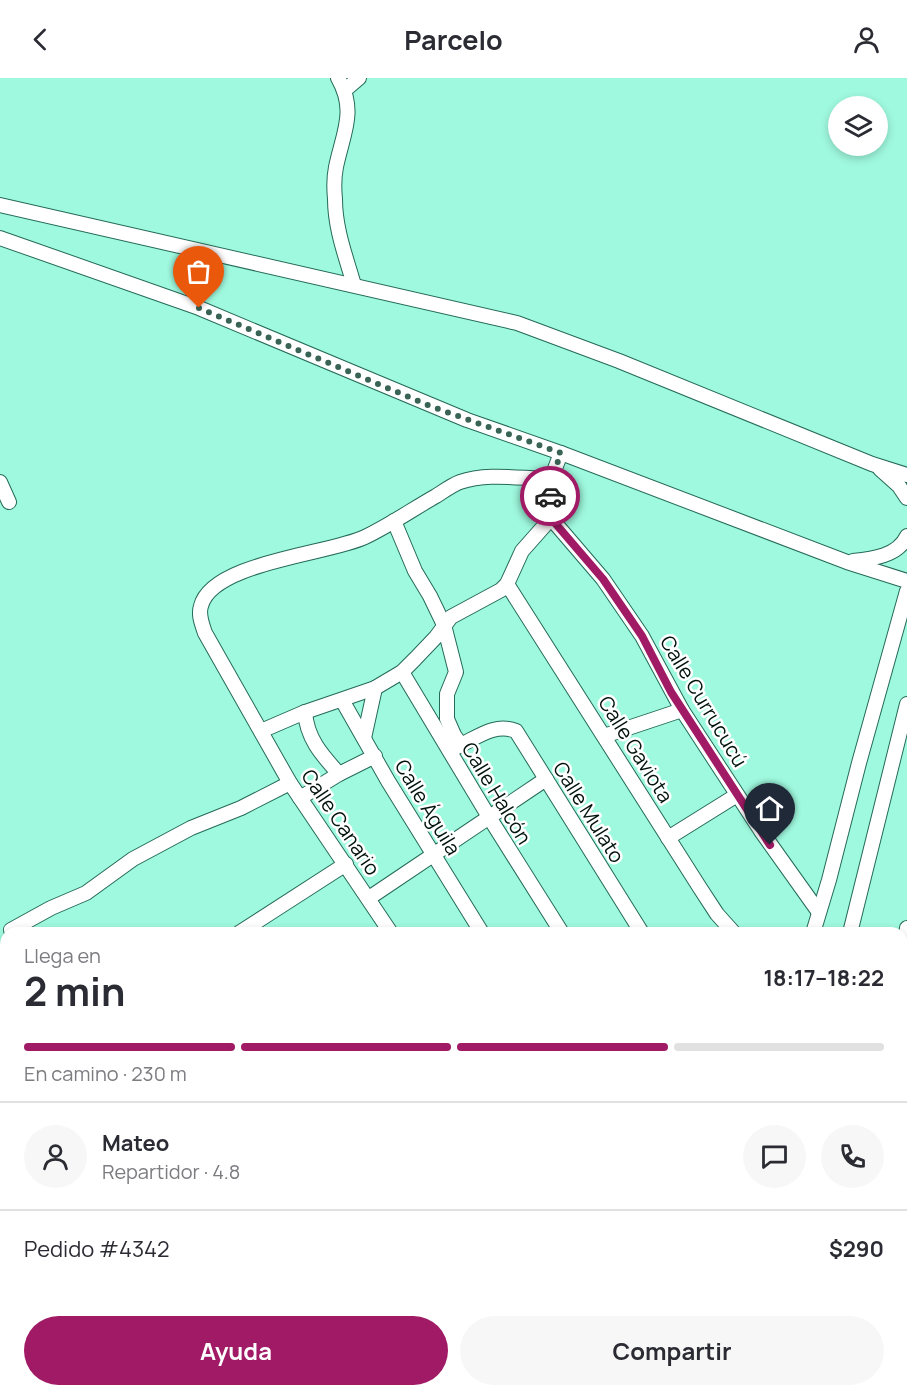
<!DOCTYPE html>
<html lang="es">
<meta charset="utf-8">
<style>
:root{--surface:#fff;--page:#f7f7f7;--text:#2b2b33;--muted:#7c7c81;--line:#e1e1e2;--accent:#a11a66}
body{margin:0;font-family:Manrope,sans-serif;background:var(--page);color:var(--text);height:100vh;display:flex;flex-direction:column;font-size:22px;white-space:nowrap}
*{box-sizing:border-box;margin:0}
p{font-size:20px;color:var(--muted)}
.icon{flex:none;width:33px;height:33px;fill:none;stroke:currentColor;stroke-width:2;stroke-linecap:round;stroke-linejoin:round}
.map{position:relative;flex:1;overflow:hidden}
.panel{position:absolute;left:0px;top:849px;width:908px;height:470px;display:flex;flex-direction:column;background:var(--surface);border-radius:18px 18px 0 0;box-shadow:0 3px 9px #0003}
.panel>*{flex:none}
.controls{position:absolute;left:828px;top:18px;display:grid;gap:12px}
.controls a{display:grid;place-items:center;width:60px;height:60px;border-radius:50%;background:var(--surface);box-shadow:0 3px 9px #0003;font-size:30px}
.pin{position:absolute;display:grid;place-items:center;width:51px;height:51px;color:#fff;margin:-62px -26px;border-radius:50% 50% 50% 0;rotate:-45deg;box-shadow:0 0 6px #0007}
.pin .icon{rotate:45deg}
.courier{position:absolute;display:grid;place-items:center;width:60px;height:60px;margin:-30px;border:4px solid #a11a66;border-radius:50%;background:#fff;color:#222;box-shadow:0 2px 8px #0007}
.head em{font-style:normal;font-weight:700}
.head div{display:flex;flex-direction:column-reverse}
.head{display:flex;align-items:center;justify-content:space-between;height:102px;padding:0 24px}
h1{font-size:39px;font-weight:700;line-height:45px}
.bar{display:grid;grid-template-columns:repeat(4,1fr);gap:9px 6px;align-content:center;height:72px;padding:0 24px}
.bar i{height:8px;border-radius:4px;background:var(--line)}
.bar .active{background:var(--accent)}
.bar p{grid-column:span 4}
.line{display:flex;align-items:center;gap:15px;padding:0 24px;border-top:2px solid var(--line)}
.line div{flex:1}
.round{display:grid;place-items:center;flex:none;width:63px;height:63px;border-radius:32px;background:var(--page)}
.action{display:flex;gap:12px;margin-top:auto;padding:12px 24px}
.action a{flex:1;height:69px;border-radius:36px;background:var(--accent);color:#fff;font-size:24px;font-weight:700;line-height:69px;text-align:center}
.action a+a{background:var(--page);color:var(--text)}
header{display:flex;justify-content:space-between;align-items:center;height:78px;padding:0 24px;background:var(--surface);font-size:27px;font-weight:700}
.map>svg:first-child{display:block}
</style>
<header><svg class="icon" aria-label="back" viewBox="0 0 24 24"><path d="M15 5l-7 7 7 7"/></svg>Parcelo<svg class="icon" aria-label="person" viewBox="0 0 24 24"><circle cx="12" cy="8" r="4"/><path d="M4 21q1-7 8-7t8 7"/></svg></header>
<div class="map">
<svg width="907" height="1318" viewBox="0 0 907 1318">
<rect width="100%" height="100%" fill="#9ff9de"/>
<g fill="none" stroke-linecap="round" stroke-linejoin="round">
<g stroke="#246a58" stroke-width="16">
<g id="minor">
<path d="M338,0C357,33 343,55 336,89C334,99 334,111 335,121C335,151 346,179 354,207"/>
<path d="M345,12L359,0"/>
<path d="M0,127L517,245L619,283L872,386L907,397"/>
<path d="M0,160L199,230L467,342L561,375L847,484L907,503"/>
<path d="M880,391L899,408L907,420"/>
<path d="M0,404L9,424"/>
<path d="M549,438L603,501L642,558L682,632L761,753L818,833"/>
<path d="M394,443L415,493L430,518L444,547L456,594L447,616V641L454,657L461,667L455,670"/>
<path d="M853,483C872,481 898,478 907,458"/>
<path d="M507,506L700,810L717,836L734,855"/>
<path d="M402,594L489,739L562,855"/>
<path d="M342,622L388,703L482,855"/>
<path d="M305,634C307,661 322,677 339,696"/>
<path d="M261,653L305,634L375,610L402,594L415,581L436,559L451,539L501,512L507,506L522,473L545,447L549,438L551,401L561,375"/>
<path d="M604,658L682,632"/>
<path d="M364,660L375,610"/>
<path d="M461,667C479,658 496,645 516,653L642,855"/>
<path d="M300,720L339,696L375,678"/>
<path d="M668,760L737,717"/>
<path d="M369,820L546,701"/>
<path d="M12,855L11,852L51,830L86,815L133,781L191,750L241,730L290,705"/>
<path d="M239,855L346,786"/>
<path d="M391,855L290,705L205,555C202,546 198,537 201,528C212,484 330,476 365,459C390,447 413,431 436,418C444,413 452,407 460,404C488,394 522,401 551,401"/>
<path d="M813,855L829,802L859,685L907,513"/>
<path d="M850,855L907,626"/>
<path d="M902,884L907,850"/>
<path d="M902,1075L907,1074"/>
<path d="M6,1098V1109"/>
<path d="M902,1157L907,1150"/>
<path d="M902,1172L907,1174"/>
<path d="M902,1277L907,1256"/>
<path d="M89,1312L93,1318"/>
<path d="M178,1312L181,1318"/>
<path d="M256,1312L259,1318"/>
<path d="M337,1312L340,1318"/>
<path d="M441,1312L444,1318"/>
<path d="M521,1312L524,1318"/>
<path d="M576,1312L579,1318"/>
<path d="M61,1318L69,1312"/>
<path d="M474,1318L484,1312"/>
<path d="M604,1318L606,1312"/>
<path d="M679,1318L680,1312"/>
<path d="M732,1318L733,1312"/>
<path d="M807,1318L808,1312"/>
<path d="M891,1318L892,1312"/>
</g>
</g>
<use href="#minor" stroke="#fff" stroke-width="14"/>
</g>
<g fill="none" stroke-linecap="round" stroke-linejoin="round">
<path stroke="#386355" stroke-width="6" stroke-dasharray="0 10.8" d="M199,230L430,328L561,375L551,402L550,418"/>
<path stroke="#a11a66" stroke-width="8" d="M550,418L549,438L603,501L642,558L671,614L770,767"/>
</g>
<g text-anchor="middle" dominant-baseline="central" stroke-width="5" stroke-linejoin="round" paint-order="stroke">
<g font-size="20" fill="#00120b" stroke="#fff">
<text transform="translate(704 623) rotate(59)">Calle Currucucú</text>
<text transform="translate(636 671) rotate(58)">Calle Gaviota</text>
<text transform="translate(497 715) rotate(59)">Calle Halcón</text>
<text transform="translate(428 729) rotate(59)">Calle Águila</text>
<text transform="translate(589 734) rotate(58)">Calle Mulato</text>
<text transform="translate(341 744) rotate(56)">Calle Canario</text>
</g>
</g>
</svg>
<div class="controls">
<a><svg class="icon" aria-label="layers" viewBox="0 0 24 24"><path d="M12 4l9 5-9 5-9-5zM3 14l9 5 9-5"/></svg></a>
</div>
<div class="pin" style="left:199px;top:230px;background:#ea580c"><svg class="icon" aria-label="bag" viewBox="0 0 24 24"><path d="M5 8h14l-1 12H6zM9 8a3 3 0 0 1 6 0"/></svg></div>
<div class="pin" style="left:770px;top:767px;background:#1f2937"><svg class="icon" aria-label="home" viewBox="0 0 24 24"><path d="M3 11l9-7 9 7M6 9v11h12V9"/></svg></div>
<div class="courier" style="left:550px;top:418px"><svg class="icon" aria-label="car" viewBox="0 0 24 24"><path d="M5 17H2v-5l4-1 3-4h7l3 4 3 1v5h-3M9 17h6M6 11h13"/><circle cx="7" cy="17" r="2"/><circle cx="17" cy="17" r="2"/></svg></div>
<section class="panel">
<div class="head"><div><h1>2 min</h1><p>Llega en</p></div><em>18:17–18:22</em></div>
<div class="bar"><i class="active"></i><i class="active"></i><i class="active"></i><i></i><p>En camino · 230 m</p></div>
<div class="line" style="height:108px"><a class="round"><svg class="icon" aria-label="person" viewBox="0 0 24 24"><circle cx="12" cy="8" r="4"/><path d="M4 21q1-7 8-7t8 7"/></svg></a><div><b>Mateo</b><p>Repartidor · 4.8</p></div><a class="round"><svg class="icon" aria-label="chat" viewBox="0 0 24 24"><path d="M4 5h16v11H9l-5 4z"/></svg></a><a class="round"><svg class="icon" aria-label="phone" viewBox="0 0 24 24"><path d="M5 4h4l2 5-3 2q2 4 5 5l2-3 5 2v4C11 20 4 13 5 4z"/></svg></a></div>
<div class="line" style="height:78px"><div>Pedido #4342</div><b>$290</b></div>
<div class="action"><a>Ayuda</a><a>Compartir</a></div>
</section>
</div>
